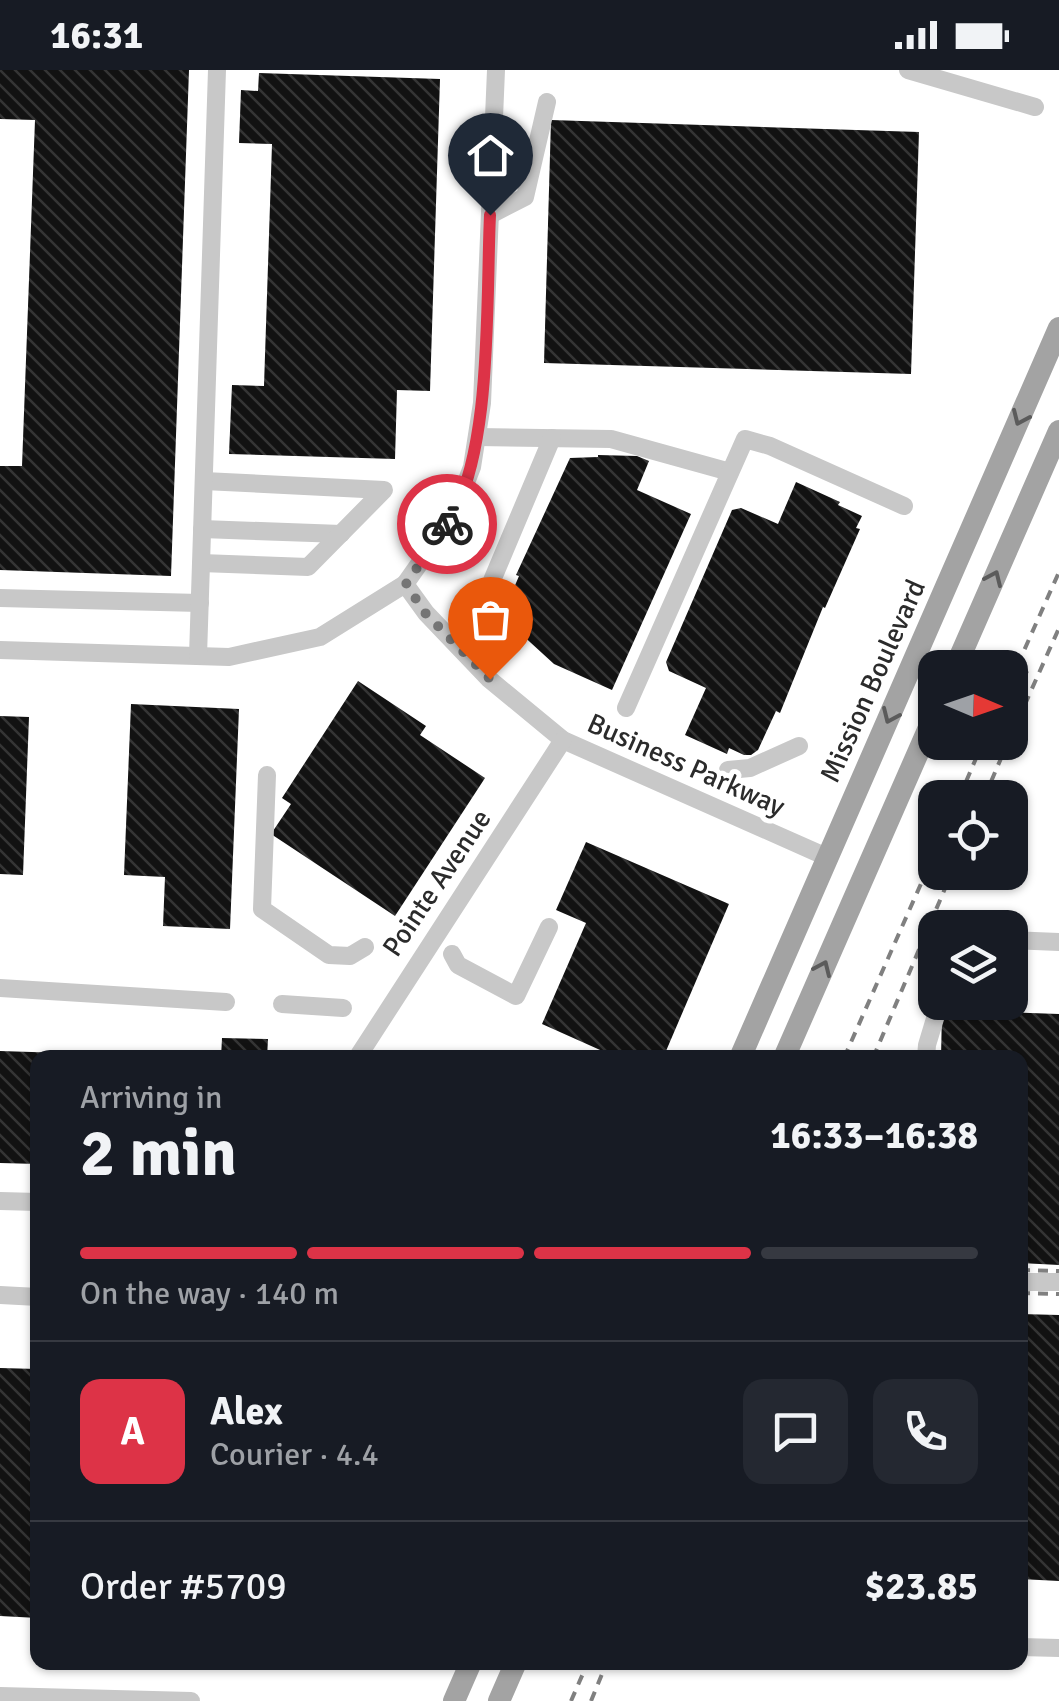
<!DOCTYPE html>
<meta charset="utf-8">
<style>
:root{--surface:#171b24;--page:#242831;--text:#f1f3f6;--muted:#9ea1a6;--line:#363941;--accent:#dd3347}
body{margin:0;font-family:Signika,sans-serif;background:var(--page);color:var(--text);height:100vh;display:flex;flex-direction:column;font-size:38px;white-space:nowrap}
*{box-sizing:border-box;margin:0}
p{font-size:32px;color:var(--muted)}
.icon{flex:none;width:55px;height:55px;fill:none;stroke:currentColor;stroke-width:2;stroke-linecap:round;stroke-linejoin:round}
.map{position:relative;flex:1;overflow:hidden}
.side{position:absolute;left:30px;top:980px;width:998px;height:620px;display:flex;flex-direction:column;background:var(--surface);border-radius:20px;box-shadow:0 2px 8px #0004}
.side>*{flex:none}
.needle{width:65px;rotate:92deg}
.controls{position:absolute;left:918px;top:580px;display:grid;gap:20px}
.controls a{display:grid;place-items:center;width:110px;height:110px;border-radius:20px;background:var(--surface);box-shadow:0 2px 8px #0004;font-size:50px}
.pin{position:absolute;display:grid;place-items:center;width:85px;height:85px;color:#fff;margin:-102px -42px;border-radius:50% 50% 50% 0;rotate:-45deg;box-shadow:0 0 10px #0007}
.pin .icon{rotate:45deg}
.courier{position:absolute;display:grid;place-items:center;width:100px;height:100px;margin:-50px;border:8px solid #dd3347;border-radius:50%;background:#fff;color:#222;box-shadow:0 2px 12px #0007}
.head em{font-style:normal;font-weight:800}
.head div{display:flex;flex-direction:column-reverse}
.head{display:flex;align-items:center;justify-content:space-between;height:170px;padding:0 50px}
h1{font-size:65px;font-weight:800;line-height:75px}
.bar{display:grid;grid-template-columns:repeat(4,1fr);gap:15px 10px;align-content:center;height:120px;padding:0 50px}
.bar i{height:12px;border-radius:8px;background:var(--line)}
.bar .active{background:var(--accent)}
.bar p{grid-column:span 4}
.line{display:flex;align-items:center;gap:25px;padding:0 50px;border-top:2px solid var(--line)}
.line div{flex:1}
.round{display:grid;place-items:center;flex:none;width:105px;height:105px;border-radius:20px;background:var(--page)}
.status{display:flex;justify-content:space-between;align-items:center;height:70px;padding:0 50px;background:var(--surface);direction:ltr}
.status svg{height:28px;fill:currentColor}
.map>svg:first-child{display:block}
</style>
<div class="status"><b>16:31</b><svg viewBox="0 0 49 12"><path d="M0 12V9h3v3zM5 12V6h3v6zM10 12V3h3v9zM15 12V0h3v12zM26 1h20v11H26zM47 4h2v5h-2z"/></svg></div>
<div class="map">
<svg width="1059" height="1631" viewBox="0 0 1059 1631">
<defs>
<pattern id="building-back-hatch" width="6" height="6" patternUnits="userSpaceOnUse" patternTransform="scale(2.5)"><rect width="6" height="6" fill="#121212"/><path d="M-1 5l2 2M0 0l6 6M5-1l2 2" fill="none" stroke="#353535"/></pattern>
</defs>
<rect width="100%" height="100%" fill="#fff"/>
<g fill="url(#building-back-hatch)">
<path d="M0,0H189L171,506L0,500V396H22L35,50L0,49Z"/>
<path d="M259,3L440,9L430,321L397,320L395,389L229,384L232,315L264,316L272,74L239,73L241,20L258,21Z"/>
<path d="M551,50L919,62L911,304L544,293Z"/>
<path d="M598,385L637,386L649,391L637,420L691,444L612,620L554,594L519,562L522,559L504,541L519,506L516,505L570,388L598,387Z"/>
<path d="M796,412L840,432L838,435L862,446L856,458L860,459L825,538L823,537L780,643L776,641L758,680L751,685H744L729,678L727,684L685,665L706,618L669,601L666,592L732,440L741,438L778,454Z"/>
<path d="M358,611L426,656L420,665L485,708L395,846L271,764L291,734L282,728Z"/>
<path d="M131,634L239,639L230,859L163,856L165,807L124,805Z"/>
<path d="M0,646L29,647L23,805L0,804Z"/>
<path d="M586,772L729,834L663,988H618L542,954L586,853L556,840Z"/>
<path d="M942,940L1059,944V1195L1020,1193V988H941Z"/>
<path d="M222,968L268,969L267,988H221Z"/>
<path d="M0,981L96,984V988H38V1094L0,1093Z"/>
<path d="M1020,1244L1059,1245V1511L1020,1509Z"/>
<path d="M0,1298L38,1299V1548L0,1546Z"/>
</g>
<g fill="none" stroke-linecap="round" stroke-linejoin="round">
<g stroke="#c8c8c8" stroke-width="18">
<path d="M908,0L1035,37"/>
<path d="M490,145L525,127L547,32"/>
<path d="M477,367L611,369L730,402"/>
<path d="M202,459L341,464"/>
<path d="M201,493L308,497L384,420L204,411"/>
<path d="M405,514L453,446L472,397L482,333L496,0"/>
<path d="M488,520L552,368"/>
<path d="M0,528L200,533"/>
<path d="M0,580L229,587L320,567L405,514L426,543L489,609L563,670L829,788"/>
<path d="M198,586L217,0"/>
<path d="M626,638L745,369L770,376L904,436"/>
<path d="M728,700L750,698L799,676"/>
<path d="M267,705L262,839L329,885L350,886L365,877"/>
<path d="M1010,870L1059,872"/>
<path d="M452,884L458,895L516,926L549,857"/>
<path d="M0,918L226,932"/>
<path d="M282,934L343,938"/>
<path d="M357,988L563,670"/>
<path d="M926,988L927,975L940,932"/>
<path d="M0,1131L38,1132"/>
<path d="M1020,1212H1059"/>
<path d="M0,1225L38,1227"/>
<path d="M1020,1577L1059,1578"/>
<path d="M0,1626L191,1631"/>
</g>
<g stroke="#a3a3a3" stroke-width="22">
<path d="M955,598L1059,361"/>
<path d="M740,988L1059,258"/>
<path d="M784,988L935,644"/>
<path d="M454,1631L471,1592"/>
<path d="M499,1631L516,1592"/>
</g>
<g stroke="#808080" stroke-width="4" stroke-dasharray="10 8" stroke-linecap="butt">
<path d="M1010,612L1059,502"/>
<path d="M1010,639L1027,601"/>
<path d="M1010,668L1059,558"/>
<path d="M959,728L983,672"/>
<path d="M984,728L1008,672"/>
<path d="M844,988L935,782"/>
<path d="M873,988L952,802"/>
<path d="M1020,1200L1059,1201"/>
<path d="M1020,1223L1059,1224"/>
<path d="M571,1631L588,1592"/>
<path d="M591,1631L607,1592"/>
</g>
</g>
<defs><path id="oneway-chevron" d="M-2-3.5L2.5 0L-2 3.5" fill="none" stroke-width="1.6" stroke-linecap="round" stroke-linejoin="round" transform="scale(2.5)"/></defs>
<g stroke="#5b5b5b">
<use href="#oneway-chevron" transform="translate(1020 348) rotate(114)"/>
<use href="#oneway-chevron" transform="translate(994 508) rotate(-66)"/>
<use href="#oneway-chevron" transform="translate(890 646) rotate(114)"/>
<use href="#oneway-chevron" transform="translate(823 898) rotate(-66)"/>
</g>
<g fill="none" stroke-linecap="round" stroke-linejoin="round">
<path stroke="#757575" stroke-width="10" stroke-dasharray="0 18" d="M447,454L406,514L426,544L490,609"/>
<path stroke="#dd3347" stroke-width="12" d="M447,454C493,387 486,228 490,145"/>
</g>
<g text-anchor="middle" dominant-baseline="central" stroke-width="10" stroke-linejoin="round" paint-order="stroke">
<g font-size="28" fill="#2b2b2b" stroke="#fff">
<text transform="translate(873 611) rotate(-66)">Mission Boulevard</text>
<text transform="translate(686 695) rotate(24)">Business Parkway</text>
<text transform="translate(437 813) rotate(-56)">Pointe Avenue</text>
</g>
</g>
</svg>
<div class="controls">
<a><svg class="needle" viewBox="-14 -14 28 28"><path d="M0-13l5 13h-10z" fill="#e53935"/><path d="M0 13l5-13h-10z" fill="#9ea1a6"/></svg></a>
<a><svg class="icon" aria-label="locate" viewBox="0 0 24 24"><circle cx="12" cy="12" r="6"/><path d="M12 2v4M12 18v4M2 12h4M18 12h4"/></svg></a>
<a><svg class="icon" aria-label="layers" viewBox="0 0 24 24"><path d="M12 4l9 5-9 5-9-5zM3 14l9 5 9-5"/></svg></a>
</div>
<div class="pin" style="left:490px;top:609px;background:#ea580c"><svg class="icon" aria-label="bag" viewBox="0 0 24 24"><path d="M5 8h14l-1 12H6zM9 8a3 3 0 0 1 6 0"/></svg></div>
<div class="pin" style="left:490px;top:145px;background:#1f2937"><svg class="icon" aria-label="home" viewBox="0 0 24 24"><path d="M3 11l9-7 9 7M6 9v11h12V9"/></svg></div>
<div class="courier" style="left:447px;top:454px"><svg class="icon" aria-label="bike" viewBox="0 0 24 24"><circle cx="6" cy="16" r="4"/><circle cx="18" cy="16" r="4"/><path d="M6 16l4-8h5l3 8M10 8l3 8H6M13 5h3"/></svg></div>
<section class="side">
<div class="head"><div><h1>2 min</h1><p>Arriving in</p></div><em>16:33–16:38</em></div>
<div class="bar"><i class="active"></i><i class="active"></i><i class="active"></i><i></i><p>On the way · 140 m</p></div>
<div class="line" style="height:180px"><b class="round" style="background:var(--accent);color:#fff">A</b><div><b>Alex</b><p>Courier · 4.4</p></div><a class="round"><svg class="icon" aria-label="chat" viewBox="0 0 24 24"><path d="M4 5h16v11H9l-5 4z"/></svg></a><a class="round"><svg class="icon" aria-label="phone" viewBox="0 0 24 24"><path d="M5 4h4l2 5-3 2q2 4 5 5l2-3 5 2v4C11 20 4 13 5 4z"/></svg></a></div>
<div class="line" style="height:130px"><div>Order #5709</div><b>$23.85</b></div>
</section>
</div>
